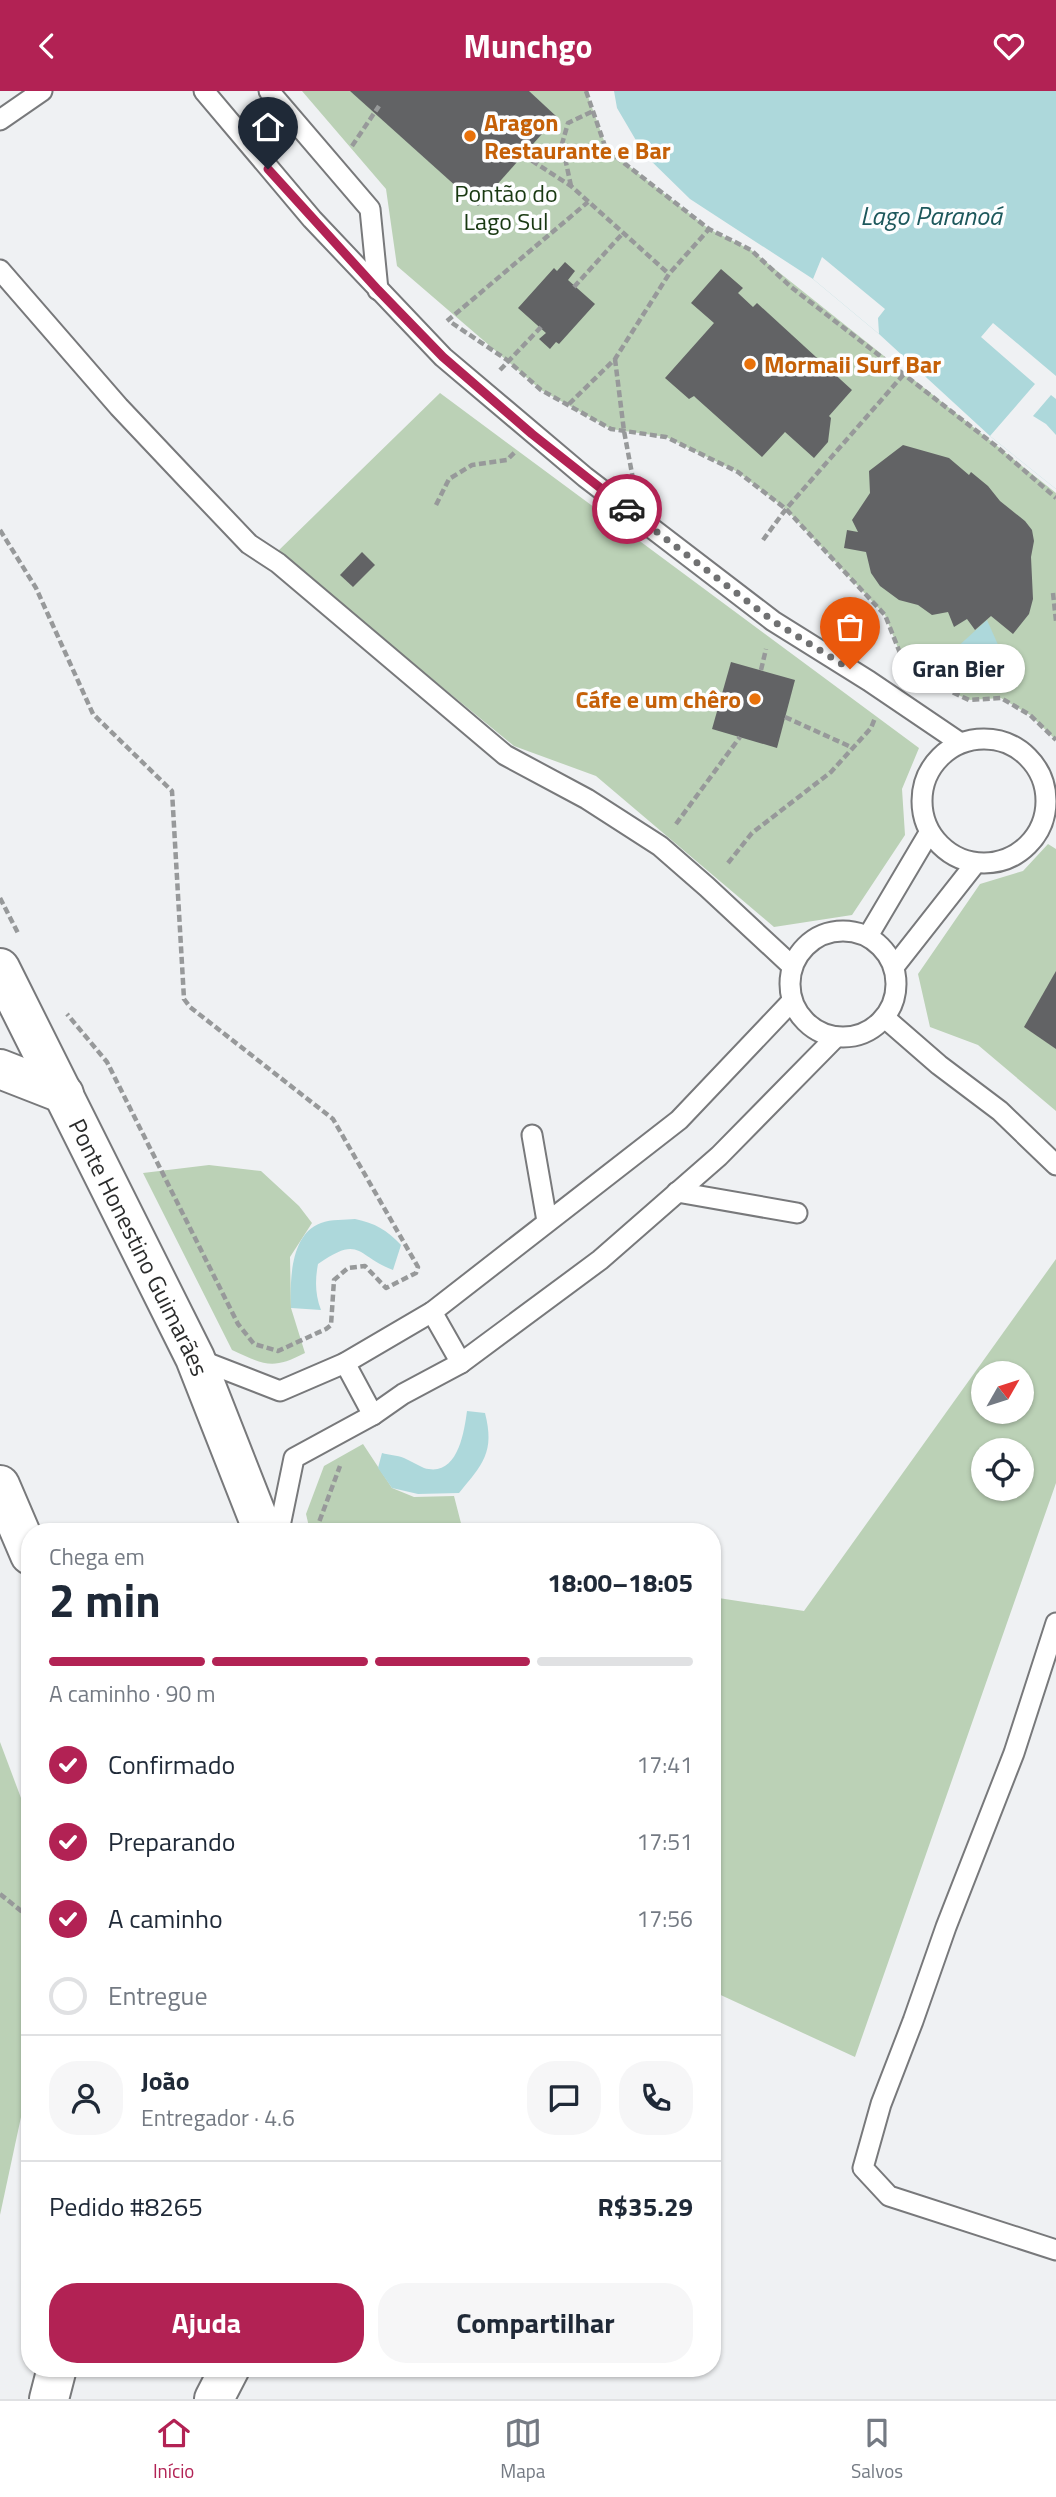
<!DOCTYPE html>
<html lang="pt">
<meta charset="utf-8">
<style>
:root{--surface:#fff;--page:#f6f6f7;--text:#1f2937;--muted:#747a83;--line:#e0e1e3;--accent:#b22254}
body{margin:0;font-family:"Titillium Web",sans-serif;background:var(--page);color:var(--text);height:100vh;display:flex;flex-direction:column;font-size:26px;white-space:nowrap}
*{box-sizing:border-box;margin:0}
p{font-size:23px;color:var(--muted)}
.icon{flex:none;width:38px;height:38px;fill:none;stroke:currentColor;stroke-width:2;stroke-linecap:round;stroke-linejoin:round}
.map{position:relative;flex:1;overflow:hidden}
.sheet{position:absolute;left:21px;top:1432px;width:700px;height:854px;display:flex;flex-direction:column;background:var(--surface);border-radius:28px;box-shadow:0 2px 5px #0004}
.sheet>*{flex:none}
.needle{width:46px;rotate:51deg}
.tools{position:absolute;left:971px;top:1270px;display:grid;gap:14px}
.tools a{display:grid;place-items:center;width:63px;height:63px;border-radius:50%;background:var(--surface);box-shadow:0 2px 5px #0004;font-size:35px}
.pin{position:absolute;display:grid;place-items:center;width:60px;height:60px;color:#fff;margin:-72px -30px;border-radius:50% 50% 50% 0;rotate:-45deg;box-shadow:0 0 7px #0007}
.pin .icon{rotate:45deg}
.courier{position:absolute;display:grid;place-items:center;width:70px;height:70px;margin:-35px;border:5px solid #b22254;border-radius:50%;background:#fff;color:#222;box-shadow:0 2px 9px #0007}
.bubble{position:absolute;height:49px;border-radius:24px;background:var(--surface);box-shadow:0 2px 5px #0004;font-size:23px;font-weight:700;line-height:49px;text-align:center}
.summary em{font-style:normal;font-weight:700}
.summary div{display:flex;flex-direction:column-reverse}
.summary{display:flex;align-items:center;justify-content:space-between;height:119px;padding:0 28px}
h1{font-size:46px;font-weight:700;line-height:52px}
.bar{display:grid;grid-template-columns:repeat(4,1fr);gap:10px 7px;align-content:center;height:84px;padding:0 28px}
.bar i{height:9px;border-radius:5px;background:var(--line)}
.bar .selected{background:var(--accent)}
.bar p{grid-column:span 4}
.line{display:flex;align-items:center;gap:18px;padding:0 28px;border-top:2px solid var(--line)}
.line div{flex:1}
.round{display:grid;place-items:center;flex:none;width:74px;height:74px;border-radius:28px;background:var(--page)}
ol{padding:0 28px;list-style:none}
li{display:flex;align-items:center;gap:21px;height:77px}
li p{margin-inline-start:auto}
li .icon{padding:7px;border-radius:50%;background:var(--accent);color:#fff;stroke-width:4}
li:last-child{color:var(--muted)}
li i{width:38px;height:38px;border:4px solid var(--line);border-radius:50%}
.primary-button{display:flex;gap:14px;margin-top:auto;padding:14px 28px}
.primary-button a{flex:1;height:80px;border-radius:28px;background:var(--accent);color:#fff;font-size:28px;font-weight:700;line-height:80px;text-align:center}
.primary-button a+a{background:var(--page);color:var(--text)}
header{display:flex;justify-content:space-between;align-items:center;height:91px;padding:0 28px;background:var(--accent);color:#fff;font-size:32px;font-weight:700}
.tab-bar{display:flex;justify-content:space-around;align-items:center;height:98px;border-top:2px solid var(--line);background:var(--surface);font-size:19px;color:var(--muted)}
.tab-bar a{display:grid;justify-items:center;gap:4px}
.tab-bar .selected{color:var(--accent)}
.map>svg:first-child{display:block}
</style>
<header><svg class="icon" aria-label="back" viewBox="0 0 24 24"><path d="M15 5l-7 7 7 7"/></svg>Munchgo<svg class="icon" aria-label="heart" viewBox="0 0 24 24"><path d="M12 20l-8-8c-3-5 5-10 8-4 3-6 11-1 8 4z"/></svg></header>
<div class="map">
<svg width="1056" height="2308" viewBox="0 0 1056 2308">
<rect width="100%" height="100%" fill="#eff1f3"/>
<g fill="#bbd1b6" fill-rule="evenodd">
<path d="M302,0H586L607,58L709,138L751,159L1056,402V649L1030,624L1001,607L969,609L935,593L900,562L885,524L786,418L738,381L666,346L611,338L541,299L397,175L386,98Z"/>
<path d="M440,302L919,657L902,698L905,744L852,824L774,836L596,685L514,655L277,461Z"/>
<path d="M1048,753L1056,758V1020L978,954L930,936L918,883L980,793L1023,780Z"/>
<path d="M209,1074L261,1080L299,1115L312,1132L290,1166L291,1217L305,1262C272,1279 265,1274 232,1259L143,1082Z"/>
<path d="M1056,1168V1392L855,1966L712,1900V1506L804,1520ZM984,1283H1022V1321H984ZM984,1360H1022V1398H984Z"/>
<path d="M363,1353L392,1397L414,1406L454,1405L463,1440H310L306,1423L324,1375Z"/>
<path d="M0,1651L30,1731V1984L0,2124Z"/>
</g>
<g fill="#add8db">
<path d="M614,0H1056V398L990,345L879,243L813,188L690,108L644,63L617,17Z"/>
<path d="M987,529L1003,565L955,558Z"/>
<path d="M355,1128C375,1132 387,1139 401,1154L393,1179C356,1165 361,1143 318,1173C315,1189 315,1203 321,1219L291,1217C290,1190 290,1143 321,1132C331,1128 345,1129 355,1128Z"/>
<path d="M467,1320L485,1322C495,1361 483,1373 459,1402L418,1403L392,1397L378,1377L382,1362C389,1364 397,1364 404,1367C411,1370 417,1374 424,1377C457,1387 464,1343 467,1320Z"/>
</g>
<g fill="#eff1f3">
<path d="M822,166L885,218L878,227L879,243L813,188Z"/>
<path d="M993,232L1056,285V308L1051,304L1033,325L1046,333L1056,344V398L990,345L1035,293L981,246Z"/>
</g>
<g fill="#626365">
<path d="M350,0H529L557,26L478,115Z"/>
<path d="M565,171L575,180L568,189L595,213L559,253L556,251L550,258L539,248L546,242L518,217L554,177L557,180Z"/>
<path d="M721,178L743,197L738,202L753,216L757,212L852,299L829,325L831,327L828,351L814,367L785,341L762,366L696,307L694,305L689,308L665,287L714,232L691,212Z"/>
<path d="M903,354L949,367L969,384L971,381L988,395L1000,410L1025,430L1032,439L1034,450L1031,466L1033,508L1029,523L1013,543L991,525L975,539L967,528L954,536L948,521L932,524L918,514L899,509L880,495L871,482L866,461L844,457L847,439L858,441L852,429L870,402L869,380Z"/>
<path d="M362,461L375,474L353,496L340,484Z"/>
<path d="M731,571L795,589L777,657L712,638Z"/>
<path d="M1056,880V958L1024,936Z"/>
</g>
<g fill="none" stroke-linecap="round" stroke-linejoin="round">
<g stroke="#78797b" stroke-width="23">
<g id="service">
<path d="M204,0L312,128L443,266L585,386L773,530L869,590L959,651"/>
<path d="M269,0L370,118L378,199"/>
<path d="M0,29L42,0"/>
<path d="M0,179L119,316L188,389L249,453L278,472L505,664L587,708L660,755L707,796L792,875"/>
<circle cx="984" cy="710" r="62"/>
<circle cx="843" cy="893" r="53"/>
<path d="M868,845L929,742"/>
<path d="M894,876L975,773"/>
<path d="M885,927L939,974L1000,1020L1056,1074"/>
<path d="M532,1044L547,1130"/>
<path d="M677,1101L797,1122"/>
<path d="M432,1221L461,1272"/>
<path d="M195,1267L280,1300L345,1272L432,1221L679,1029L792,910"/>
<path d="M345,1272L373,1324"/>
<path d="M279,1440L294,1367L373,1324L403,1303L461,1272L600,1169L719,1065L836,946"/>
<path d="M1056,1532L1014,1662L946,1836L913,1930L881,2013L863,2077L889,2105L1056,2159"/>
</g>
</g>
<g stroke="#78797b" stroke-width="42">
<g id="secondary">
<path id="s1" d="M0,877L195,1267L263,1440"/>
<path d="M0,978L64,1003"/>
<path d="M0,1394L30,1464"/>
<path d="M49,2308L57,2277"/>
<path d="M214,2308L230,2277"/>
</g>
</g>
<g stroke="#97999a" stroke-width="4.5" stroke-dasharray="7 3.5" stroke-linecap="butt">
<path d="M586,0L606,58L709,138L751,159L791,196L996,355L1056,407"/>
<path d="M352,55L379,15"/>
<path d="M523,64L571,95L669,183"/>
<path d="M571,95L562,53L568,32L593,20"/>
<path d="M574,196L623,142"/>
<path d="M447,230L588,111"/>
<path d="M452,232L507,269L541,299L611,338L666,346L738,381L786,418L885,524L900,562L935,593L969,609L1001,607L1030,624L1056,649"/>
<path d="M615,268L624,340L633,388"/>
<path d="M500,279L541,236"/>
<path d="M569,313L615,268L669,183L709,138"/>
<path d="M436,414L449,388L472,374L507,369L516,360"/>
<path d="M0,439L36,497L93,623L172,700L184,908L190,916L333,1028L418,1176L416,1182L386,1197L365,1175L348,1177L334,1189L331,1234L326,1238L278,1260L254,1253L238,1233L107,971L67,923"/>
<path d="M763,449L786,418L904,283"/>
<path d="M1053,502L1056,530"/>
<path d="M761,579L766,558"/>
<path d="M785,626L851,656"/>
<path d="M676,733L740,646"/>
<path d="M728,772L752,742L831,681L871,637L875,627"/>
<path d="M0,807L19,844"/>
<path d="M320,1440L318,1434L340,1375"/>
<path d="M0,1803L30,1827"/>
</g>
<use href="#service" stroke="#fff" stroke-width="19"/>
<use href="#secondary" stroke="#fff" stroke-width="38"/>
</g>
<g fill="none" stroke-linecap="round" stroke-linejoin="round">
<path stroke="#707172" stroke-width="7" stroke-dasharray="0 12.6" d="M627,418L773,530L850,578"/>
<path stroke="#b22254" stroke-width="9" d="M268,78L378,199L443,266L532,343L627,418"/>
</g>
<g fill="#e8710a" stroke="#fdfeff" stroke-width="2.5">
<circle cx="470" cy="45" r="7"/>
<circle cx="750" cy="273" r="7"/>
<circle cx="755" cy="608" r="7"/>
</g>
<g text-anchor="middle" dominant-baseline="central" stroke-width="7" stroke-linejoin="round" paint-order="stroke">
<g font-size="24" font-weight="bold" fill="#c56008" stroke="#fdfeff" text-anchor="start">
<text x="484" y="31">Aragon<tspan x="484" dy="28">Restaurante e Bar</tspan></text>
<text x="764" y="273">Mormaii Surf Bar</text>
<text x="741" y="608" text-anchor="end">Cáfe e um chêro</text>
</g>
<g font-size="24" fill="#183811" stroke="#fdfeff">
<text x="506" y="102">Pontão do<tspan x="506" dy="28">Lago Sul</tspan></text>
</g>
<g font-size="24" fill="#2b2c2c" stroke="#fdfeff">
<text stroke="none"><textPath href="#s1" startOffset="312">Ponte Honestino Guimarães</textPath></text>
</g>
<g font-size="26" font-style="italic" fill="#1d585c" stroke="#fdfeff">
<text x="931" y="124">Lago Paranoá</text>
</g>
</g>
</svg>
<div class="tools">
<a><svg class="needle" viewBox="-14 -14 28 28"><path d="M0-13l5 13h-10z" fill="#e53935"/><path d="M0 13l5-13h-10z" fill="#747a83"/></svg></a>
<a><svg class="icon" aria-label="locate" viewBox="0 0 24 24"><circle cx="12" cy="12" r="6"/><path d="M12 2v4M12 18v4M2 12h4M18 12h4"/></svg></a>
</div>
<div class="pin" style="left:850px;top:578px;background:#ea580c"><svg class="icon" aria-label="bag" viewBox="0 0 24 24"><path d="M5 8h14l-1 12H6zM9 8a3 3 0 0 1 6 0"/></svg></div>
<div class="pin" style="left:268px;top:78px;background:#1f2937"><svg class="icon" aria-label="home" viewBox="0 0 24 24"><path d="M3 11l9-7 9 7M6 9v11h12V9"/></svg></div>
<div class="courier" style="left:627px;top:418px"><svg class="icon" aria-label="car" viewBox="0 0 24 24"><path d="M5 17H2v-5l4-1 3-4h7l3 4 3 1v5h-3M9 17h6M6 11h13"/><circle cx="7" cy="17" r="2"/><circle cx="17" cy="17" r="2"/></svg></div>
<div class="bubble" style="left:892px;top:553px;width:133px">Gran Bier</div>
<section class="sheet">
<div class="summary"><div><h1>2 min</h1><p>Chega em</p></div><em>18:00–18:05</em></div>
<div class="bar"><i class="selected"></i><i class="selected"></i><i class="selected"></i><i></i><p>A caminho · 90 m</p></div>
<ol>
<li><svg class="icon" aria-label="check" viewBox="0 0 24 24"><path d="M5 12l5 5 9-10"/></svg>Confirmado<p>17:41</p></li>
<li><svg class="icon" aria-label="check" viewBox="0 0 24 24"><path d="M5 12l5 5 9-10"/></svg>Preparando<p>17:51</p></li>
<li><svg class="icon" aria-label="check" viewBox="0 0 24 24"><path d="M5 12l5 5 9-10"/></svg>A caminho<p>17:56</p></li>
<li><i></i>Entregue</li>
</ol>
<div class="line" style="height:126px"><a class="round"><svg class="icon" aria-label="person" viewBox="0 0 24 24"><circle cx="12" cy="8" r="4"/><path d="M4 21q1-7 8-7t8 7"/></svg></a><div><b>João</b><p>Entregador · 4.6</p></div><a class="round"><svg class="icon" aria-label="chat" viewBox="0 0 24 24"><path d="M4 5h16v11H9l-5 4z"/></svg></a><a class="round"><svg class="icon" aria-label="phone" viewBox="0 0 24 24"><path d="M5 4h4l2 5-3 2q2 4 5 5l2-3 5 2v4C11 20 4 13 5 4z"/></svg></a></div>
<div class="line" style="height:91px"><div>Pedido #8265</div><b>R$35.29</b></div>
<div class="primary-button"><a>Ajuda</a><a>Compartilhar</a></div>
</section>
</div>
<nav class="tab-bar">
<a class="selected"><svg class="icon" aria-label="home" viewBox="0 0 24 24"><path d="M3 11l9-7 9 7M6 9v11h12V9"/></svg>Início</a>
<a><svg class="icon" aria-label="map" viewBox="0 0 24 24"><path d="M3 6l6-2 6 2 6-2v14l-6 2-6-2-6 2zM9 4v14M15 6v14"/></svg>Mapa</a>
<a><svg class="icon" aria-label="saved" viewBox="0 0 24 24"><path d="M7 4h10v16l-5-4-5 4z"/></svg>Salvos</a>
</nav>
